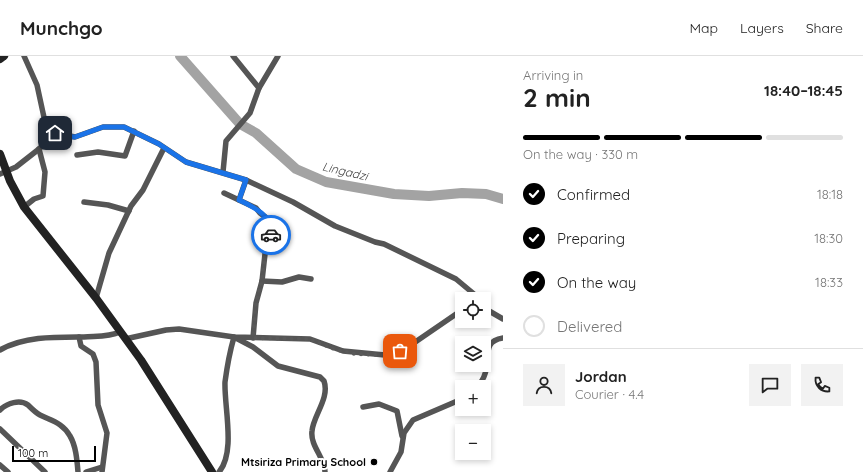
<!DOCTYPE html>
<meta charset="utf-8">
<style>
:root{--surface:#fff;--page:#f2f2f2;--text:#222;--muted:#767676;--line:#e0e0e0;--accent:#000}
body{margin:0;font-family:Quicksand,sans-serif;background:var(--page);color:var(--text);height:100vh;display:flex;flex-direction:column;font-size:15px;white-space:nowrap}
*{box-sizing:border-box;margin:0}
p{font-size:13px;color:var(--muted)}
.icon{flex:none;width:22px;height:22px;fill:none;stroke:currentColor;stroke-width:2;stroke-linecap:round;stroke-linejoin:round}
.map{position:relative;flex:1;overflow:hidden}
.details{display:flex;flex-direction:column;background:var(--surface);width:360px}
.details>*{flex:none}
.fabs{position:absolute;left:455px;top:236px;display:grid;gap:8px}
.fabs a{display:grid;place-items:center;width:36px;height:36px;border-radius:0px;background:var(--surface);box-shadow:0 2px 6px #0003;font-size:20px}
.scale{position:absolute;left:12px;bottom:10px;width:84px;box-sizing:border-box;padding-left:4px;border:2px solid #000;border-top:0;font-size:11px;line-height:14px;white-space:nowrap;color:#000;-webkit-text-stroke:3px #fff;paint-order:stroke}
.pin{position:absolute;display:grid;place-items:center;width:34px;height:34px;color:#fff;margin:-17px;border-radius:8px;box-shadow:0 2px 6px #0006}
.courier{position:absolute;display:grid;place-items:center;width:40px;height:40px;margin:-20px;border:3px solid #1a73e8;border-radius:50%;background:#fff;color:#222;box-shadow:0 1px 5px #0007}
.head em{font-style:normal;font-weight:700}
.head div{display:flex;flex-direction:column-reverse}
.head{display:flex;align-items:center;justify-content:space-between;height:68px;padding:0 20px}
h1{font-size:26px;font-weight:700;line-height:30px}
.bar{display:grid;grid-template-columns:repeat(4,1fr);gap:6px 4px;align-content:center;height:48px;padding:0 20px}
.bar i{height:5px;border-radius:3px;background:var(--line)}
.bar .current{background:var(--accent)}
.bar p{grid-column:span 4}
.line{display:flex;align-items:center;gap:10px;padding:0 20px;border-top:1px solid var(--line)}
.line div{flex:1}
.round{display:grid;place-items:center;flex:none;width:42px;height:42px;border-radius:0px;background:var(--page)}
ol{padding:0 20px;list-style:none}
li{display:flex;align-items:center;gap:12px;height:44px}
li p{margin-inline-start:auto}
li .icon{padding:4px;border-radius:50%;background:var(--accent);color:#fff;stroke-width:4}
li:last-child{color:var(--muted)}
li i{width:22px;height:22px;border:2px solid var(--line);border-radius:50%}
header{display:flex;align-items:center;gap:24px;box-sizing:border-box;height:56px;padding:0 20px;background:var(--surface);border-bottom:1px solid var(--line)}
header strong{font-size:19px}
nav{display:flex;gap:22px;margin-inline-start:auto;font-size:14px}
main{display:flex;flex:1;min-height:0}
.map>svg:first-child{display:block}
</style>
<header>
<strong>Munchgo</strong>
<nav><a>Map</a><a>Layers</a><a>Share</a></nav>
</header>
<main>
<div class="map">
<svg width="503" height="416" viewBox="0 0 503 416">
<rect width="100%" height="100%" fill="#fff"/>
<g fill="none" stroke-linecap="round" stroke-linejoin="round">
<path stroke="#a3a3a3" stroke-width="10" d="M180,0L240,68L256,77L296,113L326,126L394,138L429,140L462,137L486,138L503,143"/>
<g stroke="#555" stroke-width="5.5">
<path d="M24,0L37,29L45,66L55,77L75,81L103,71H124L159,88L186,106L246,124L293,146L335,170L375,186L384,188L456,223L480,243"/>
<path d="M233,0L259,32"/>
<path d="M77,99L98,96L125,100L134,75"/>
<path d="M223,116L226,85L250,57L259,32L278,0"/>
<path d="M0,118L16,111L39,93L55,77"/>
<path d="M224,137L256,152L260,157L268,163L272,174L266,189L262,225L256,247L253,282"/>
<path d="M239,144L246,124"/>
<path d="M84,146L108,149L129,155"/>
<path d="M24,151L34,143L43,140L45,116L39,93"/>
<path d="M262,225L282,226L299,221L311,223"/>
<path d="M96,242L109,197L131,150L143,134L164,92"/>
<path d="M484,252L503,263"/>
<path d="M79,281L81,290L93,298L96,306L98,349L107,377L102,416"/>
<path d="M125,283L166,274L179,273L234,281L310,283L343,295L385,299L395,297L408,291L462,254"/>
<path d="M0,294C25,280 56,281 84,281C96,280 109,281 120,276"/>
<path d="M477,331C497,311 476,286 503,282"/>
<path d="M363,351L379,348L397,355L402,380"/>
<path d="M0,354C7,347 20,343 28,349C32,353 36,357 40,359C52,365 63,367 70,380C76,390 77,404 78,416"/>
<path d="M0,373L45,416"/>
<path d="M0,409L8,416"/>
<path d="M86,416L102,411"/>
<path d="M219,416C236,396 224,351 225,326C227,311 230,295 234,281L253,291L278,310L320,321L324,325C330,342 313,360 312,375C310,390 325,402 325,416"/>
<path d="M390,416L401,396L404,377L413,364L462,343"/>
</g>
<g stroke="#222" stroke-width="8">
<path d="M0,3L4,0"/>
<path d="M0,98L10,125L24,151L96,242L141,304L212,416"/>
</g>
</g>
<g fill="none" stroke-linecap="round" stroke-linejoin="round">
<path stroke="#595959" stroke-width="4" stroke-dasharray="0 7.2" d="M271,179L266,189L262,225L256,246L253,282L310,283L334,293L355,298L385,299L400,295"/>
<path stroke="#1a73e8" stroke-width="5" d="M55,77L61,80L75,81L103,71H124L159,88L186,106L246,124L239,144C252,150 275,161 271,179"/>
</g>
<circle fill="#000" stroke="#fff" stroke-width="1.5" cx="374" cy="406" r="4"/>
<g text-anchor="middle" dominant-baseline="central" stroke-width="4" stroke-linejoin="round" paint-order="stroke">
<g font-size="11" font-weight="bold" fill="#000" stroke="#fff" text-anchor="end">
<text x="366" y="406">Mtsiriza Primary School</text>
</g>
<g font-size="12" font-style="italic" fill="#444" stroke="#fff">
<text transform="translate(345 115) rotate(13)">Lingadzi</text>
</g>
</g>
</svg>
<div class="fabs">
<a><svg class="icon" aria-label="locate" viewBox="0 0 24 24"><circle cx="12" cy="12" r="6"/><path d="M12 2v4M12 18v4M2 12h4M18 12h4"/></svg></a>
<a><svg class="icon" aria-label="layers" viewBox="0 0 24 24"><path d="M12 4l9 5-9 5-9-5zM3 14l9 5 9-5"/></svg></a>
<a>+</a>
<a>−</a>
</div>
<div class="scale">100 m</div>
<div class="pin" style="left:400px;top:295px;background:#ea580c"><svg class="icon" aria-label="bag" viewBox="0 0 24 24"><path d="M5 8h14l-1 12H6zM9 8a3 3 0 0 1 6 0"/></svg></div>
<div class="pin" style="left:55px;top:77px;background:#1f2937"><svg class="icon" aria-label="home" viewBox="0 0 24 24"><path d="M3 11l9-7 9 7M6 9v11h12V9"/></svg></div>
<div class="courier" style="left:271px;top:179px"><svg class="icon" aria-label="car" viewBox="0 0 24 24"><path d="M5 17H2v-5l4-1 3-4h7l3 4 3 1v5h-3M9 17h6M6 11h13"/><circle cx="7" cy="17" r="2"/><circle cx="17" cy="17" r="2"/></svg></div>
</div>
<section class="details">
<div class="head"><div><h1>2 min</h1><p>Arriving in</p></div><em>18:40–18:45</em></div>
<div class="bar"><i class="current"></i><i class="current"></i><i class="current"></i><i></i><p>On the way · 330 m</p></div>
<ol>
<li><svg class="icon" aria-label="check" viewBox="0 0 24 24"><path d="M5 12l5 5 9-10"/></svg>Confirmed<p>18:18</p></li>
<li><svg class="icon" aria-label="check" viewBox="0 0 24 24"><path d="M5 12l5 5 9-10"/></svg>Preparing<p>18:30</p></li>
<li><svg class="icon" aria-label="check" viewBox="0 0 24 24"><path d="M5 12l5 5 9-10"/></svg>On the way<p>18:33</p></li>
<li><i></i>Delivered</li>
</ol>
<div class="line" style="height:72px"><a class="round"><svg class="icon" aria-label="person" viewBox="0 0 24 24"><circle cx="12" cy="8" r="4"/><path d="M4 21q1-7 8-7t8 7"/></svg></a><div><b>Jordan</b><p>Courier · 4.4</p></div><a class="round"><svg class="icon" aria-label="chat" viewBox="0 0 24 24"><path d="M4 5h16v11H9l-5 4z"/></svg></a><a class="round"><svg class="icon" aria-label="phone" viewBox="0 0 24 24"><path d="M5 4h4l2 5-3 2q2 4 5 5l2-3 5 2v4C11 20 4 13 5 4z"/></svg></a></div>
</section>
</main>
